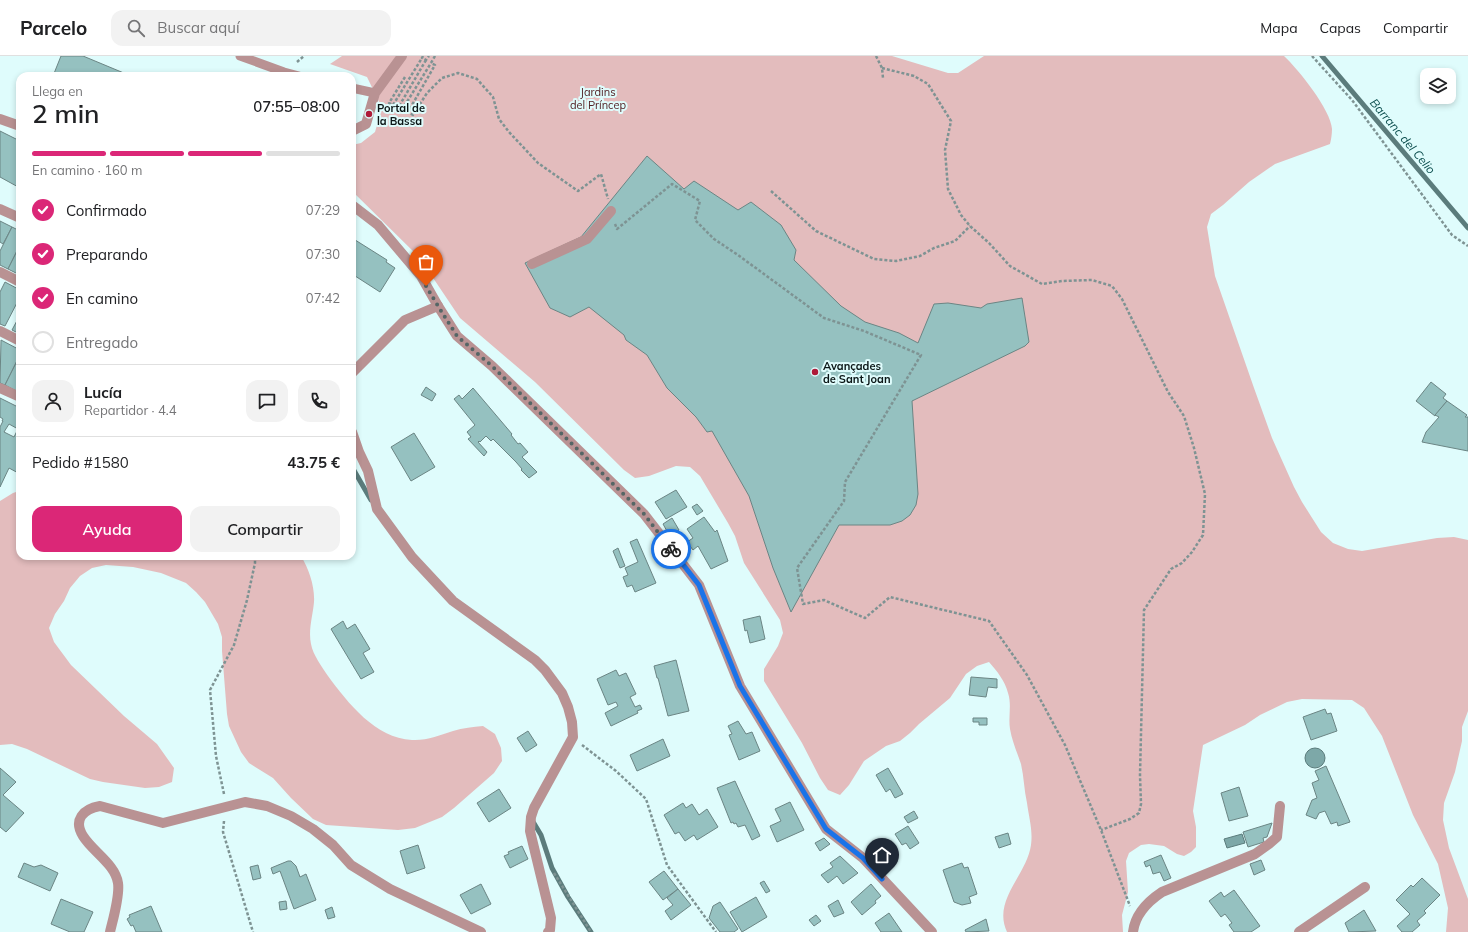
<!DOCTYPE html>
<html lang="es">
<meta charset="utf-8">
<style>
:root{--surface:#fff;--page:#f2f2f2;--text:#202124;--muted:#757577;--line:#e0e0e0;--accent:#db2777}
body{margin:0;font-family:Mulish,sans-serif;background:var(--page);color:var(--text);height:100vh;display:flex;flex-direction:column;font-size:15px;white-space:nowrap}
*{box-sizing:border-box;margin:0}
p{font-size:13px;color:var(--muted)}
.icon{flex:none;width:22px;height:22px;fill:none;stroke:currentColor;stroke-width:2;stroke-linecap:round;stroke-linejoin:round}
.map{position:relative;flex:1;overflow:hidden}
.side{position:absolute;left:16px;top:16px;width:340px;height:488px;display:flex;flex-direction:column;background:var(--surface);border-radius:12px;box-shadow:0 2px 6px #0003}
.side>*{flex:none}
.controls{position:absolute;left:1420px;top:12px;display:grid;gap:8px}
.controls a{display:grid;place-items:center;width:36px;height:36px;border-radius:8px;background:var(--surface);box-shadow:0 2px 6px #0003;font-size:20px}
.pin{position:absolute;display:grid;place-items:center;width:34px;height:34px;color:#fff;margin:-41px -17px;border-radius:50% 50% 50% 0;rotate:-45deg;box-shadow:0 0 4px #0007}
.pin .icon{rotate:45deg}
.courier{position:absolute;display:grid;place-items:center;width:40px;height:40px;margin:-20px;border:3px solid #1a73e8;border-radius:50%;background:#fff;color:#222;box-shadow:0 1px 5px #0007}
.overview em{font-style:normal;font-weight:600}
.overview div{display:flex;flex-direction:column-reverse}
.overview{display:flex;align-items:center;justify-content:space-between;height:68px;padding:0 16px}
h1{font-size:26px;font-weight:600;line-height:30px}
.bar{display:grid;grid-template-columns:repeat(4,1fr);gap:6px 4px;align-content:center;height:48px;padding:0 16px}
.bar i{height:5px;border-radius:3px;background:var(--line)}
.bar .active{background:var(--accent)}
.bar p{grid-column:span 4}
.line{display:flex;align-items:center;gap:10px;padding:0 16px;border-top:1px solid var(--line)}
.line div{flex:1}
.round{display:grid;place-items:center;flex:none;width:42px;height:42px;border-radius:12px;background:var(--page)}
ol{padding:0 16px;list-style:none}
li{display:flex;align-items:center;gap:12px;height:44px}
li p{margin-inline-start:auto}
li .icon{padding:4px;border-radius:50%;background:var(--accent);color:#fff;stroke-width:4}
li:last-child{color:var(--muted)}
li i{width:22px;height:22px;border:2px solid var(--line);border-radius:50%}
.action{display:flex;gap:8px;margin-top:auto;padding:8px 16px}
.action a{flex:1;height:46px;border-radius:12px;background:var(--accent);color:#fff;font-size:16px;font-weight:600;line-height:46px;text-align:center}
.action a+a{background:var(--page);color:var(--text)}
header{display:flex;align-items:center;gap:24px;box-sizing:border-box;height:56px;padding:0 20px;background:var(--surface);border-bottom:1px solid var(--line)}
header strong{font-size:19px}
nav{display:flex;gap:22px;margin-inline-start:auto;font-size:14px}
.search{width:280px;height:36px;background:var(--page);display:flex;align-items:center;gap:10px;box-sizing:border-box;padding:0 14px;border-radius:12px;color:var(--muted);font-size:15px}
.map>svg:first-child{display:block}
</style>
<header>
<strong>Parcelo</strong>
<div class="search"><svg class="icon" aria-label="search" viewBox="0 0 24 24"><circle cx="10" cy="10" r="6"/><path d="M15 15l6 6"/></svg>Buscar aquí</div>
<nav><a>Mapa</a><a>Capas</a><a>Compartir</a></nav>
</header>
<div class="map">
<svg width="1468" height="876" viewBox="0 0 1468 876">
<rect width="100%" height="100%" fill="#dffcfc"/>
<g fill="#e3bcbd">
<path d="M342,0H892L948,17H958L984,0H1284C1298,13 1331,54 1332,73C1332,78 1331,84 1330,88L1275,108L1249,126L1223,149L1211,158L1207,171L1215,220L1254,332L1272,382L1294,431L1302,446L1321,476L1333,487L1348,493L1362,495L1437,482L1454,481L1468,484V655L1462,671V685L1455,716L1444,747L1443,764L1449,792L1468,843V876H1446L1448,852L1438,808L1413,759L1382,680L1364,652L1352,644L1302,643L1287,646L1260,659L1245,669L1203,689L1193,755L1196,771V791L1191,796L1184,800L1177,798L1164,790L1149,788L1141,789L1129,797L1126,805L1128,836L1122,859L1123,876H1007C992,844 1027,819 1031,789C1033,774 1029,762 1027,747C1024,734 1024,721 1021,708C1017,696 1012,685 1010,673C1008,661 1012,649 1008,637C1005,625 997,615 989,606L977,610L966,618L950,642L919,668L910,677L900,685L886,690L864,705L849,729L840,739L828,734L820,722L802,687L764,625V613L778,590L783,577L780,564L751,518L744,507L735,480L728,467L700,420L690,411L676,410L649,420L635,422L624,414L535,326L460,262L419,201L352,135V89L361,87L375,76L382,52L367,21L330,8Z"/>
<path d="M19,435L20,500H301C309,513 315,531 314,546C313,559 308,574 311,588C313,599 322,611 328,620C348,647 375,682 412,684C426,685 440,679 453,675C463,672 473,671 483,670L495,678L501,692L502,705L494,717L454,752L442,761L415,772L398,774L326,769L313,763L291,742L273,722L249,707L241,696L229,670L227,658L222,595V581L218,568L205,546L196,536L186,527L161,517L133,511L106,509L92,512L80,520L70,532L64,545L55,558L49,572L54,586L71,609L124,660L157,688L174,712L172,726L159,731L145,732L103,726L90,723L27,693L12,688L0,689V445L13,437Z"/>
</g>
<g fill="#7da8a8" stroke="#5b7c7c">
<circle cx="1315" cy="702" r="10"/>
<path d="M1242,778L1245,787L1227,792L1224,783Z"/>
</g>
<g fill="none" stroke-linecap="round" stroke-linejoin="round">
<g stroke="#5b7c7c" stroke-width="5">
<path d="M1322,0L1468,172"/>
<path d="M352,411L371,444"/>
<path d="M532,764L541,779L552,812L568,841L591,876"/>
</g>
</g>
<g fill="#95c1c0" stroke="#6b8584" fill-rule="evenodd">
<path d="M61,0H83L131,20H53Z"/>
<path d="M0,75L20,85V132L0,121Z"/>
<path d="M647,100L684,133L694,125L738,154L751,146L781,169L796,194L794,204L841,250L865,266L899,277L918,287L934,248L948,247L981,252L987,248L1022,242L1029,286L1025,290L912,345L918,438L916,449L910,459L902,465L890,469H839L791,556L773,512L749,440L712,375L707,376L696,361L667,332L647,299L626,284L624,279L589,251L570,261L550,252L525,207L581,181Z"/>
<path d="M0,165L12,171L3,188L0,186Z"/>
<path d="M12,171L20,175V189L8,213L0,209V195Z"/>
<path d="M352,182L387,204L386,206L395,212L380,236L352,218Z"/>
<path d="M20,189V219L8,213Z"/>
<path d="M5,226L20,234V241L5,270L0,268V236Z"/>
<path d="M20,259V278L12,274Z"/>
<path d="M1,284L20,294V299L5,329L0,327Z"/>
<path d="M20,299V337L5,329Z"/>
<path d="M1431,326L1446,338L1443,342L1447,345L1435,360L1416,345Z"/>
<path d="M426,331L436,338L432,345L421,339Z"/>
<path d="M473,332L512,378L511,379L518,388L520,387L528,396L522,401L537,416L529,422L521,414L522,413L516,406L493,383L491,385L486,380L480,386L479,385L478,386L487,396L484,400L468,383L471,381L467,376L475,369L454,343L459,339L462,343Z"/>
<path d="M0,342L20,352V418L9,412L0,431V371L3,365H2L3,363L0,361ZM9,368L18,373L14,381L4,376Z"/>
<path d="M1447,345L1467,359L1465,361H1468V395L1422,386L1426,376L1439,361L1435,359Z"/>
<path d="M414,377L435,411L411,425L391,391Z"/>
<path d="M676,434L687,451L666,463L655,446Z"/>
<path d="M697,448L703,455L697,459L692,451Z"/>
<path d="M704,461L715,476L717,474L728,505L711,513L698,490L693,494L687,486L693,482L687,473Z"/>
<path d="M672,462L679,474L671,479L668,477L663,468Z"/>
<path d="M637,483L656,527L635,536L632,529L627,531L623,521L628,519L625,512L638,506L630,486Z"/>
<path d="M618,492L625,510L620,512L613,495Z"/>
<path d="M760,560L765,583L750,587L747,574L745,575L743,564Z"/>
<path d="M343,565L347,573L355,568L370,593L363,597L374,616L361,623L331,573Z"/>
<path d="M676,604L689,655L668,660L658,622H657L654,610Z"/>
<path d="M616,614L619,620L626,617L636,638L630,641L635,651L640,649L642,653L637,655L638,657L611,670L605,657L618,650L616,646L608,649L597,623Z"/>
<path d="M971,621L997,623V632L988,631L986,641L969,639Z"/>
<path d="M1325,653L1327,658L1331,657L1337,675L1311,684L1303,661Z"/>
<path d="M973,662H987V669H979V666H973Z"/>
<path d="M738,665L746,678L752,676L760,695L739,704L729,679L732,678L728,670Z"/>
<path d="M528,675L537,689L526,696L517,682Z"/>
<path d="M663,683L670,700L637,715L630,699Z"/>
<path d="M1326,710L1350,766L1338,770L1337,766L1331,768L1325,755L1319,757L1316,763L1306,759L1312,744L1317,742L1312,727L1319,724L1315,715Z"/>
<path d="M0,712L16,726L3,739L24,757L6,776L0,771Z"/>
<path d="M888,712L903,738L895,742L890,733L886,736L876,719Z"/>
<path d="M735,725L760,780L752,784L745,769L738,771L736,767L734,768L733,766L731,767L717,732Z"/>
<path d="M1239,731L1248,760L1229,765L1221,737Z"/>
<path d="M499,733L511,752L489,766L477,747Z"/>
<path d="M790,746L804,774L777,786L770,770L781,765L775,753Z"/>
<path d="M683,747L686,752L692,748L699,759L707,753L718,771L697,784L694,779L685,785L679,776L675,778L664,759Z"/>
<path d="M914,755L918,762L908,767L904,761Z"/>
<path d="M1272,767L1267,781L1263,782L1264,786L1248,791L1243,776Z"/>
<path d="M908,770L919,787L910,793L906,787L902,789L895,778Z"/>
<path d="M1008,777L1011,788L999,792L995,781Z"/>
<path d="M824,782L830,788L820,795L815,787Z"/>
<path d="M882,786L889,792L881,803L874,796Z"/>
<path d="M418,789L425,812L407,818L400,795Z"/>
<path d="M522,790L528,803L510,812L504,800L509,798L508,796Z"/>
<path d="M1161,799L1171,822L1164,825L1160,816L1153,818L1150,809L1146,811L1144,806Z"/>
<path d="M840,800L858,817L843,828L837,820L828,827L821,819L833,811L830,807Z"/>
<path d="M1261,804L1265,814L1254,819L1250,808Z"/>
<path d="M288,805H291L296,810L300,821L306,818L316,844L294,853L280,815L273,818L271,812Z"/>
<path d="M24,807L34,811L41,809L58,817L50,835L18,821Z"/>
<path d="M962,807L964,812L968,811L977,838L969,841L971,847L962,849L954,846L943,814Z"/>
<path d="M258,809L261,822L253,824L250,811Z"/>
<path d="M664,815L678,833L663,844L649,826Z"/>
<path d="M1422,822L1440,839L1424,855L1426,857L1417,865L1420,869L1412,876H1402L1397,870L1410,858L1396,844L1411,829L1413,831Z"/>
<path d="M764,825L770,835L766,837L760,827Z"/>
<path d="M481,828L491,848L471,858L460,839Z"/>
<path d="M871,828L881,840L875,845L876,847L862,859L851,846Z"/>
<path d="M678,833L691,849L671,864L665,855L673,849L667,842Z"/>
<path d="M1234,834L1260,870L1251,876H1234L1229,869L1232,867L1225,858L1221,861L1209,845L1221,836L1224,841Z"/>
<path d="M756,841L767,861L742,876L730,856Z"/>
<path d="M61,843L93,856L84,876H70L51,868Z"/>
<path d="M838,844L844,857L834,861L828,850Z"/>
<path d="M286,845L287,853L280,854L279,846Z"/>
<path d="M720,846L738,873L734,876H720L709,862L713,850Z"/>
<path d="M151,850L162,876H136L133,869L131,870L127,863L130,861L129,859Z"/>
<path d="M332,851L335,861L328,863L325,854Z"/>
<path d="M1364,854L1376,875L1349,876L1345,867Z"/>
<path d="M889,857L902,876H881L875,867Z"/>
<path d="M816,859L821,865L814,870L809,864Z"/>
<path d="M986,863L989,875L966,876L965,874Z"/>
</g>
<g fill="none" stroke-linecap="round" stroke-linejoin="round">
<g stroke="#7e9393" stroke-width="2.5" stroke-dasharray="3 2" stroke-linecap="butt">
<path d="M423,0L422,2L426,4L429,0"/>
<path d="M435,0L431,7L435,9L408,56L413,59L427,37L442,22L458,17L477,23L493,41L499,63L509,76L538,107L578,135L601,118L608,143"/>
<path d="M876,0L882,12L883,22"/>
<path d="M1312,0L1352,44L1452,179L1468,190"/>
<path d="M426,4L398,52L402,54L431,7"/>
<path d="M297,6L304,0"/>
<path d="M882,12L914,20L928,28L951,65L945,94L948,133L961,159L970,170L989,187L1010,210L1042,228L1062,225L1092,224L1112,230L1122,243L1168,336L1184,360L1194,392L1205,438L1203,479L1192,496L1182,507L1171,513L1144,554L1140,719L1141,748L1139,757L1130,763L1101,774"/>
<path d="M405,21L389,47L393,49L422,2"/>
<path d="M771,135L816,175L874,203L896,205L920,200L934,192L955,185L970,170"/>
<path d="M615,168L617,173L672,128L700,145L695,164L714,183L738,199L824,262L864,275L921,299L845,426L844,445L797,512L803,548L824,544L865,562L890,541L989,565L1027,619L1065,689L1101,774L1130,850"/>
<path d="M582,689L616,715L646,743L667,809L716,876"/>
<path d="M224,738L216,700L210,634L234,589L247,544L255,507V500"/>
<path d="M224,765L223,776L253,876"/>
<path d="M554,817L591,876"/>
</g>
<g stroke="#b99293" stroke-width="9">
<path d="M240,0L284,16L299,20"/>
<path d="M352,32L375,37"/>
</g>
<g stroke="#b99293" stroke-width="10">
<path d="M0,63L20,70"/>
<path d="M532,208L587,183L611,155"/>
</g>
<g stroke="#b99293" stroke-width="10">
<path d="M352,75L366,68L375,37L402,0"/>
<path d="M352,149L378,169L421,220L438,250L457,280L492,310L644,458L699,529L740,630L826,773L863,802L932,876"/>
<path d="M0,153L20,162"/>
<path d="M0,216L20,226"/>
<path d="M0,275L20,285"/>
<path d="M352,317L405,264L438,250"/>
<path d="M0,332L20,341"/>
<path d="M352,376L359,396L368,415L377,453L412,501L453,545L535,604L545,614L562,637L568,651L572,666L573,681L534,752L531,761L530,775L551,862L550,874L548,876"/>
<path d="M110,876C113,863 120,840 118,827C115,808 93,796 83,780C73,764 83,753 100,750L163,767L245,746L267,750L291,760L313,773L333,789L351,809L390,833L481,876"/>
<path d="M1133,876C1135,858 1147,846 1162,836L1255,798L1269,788L1277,781L1280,750"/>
<path d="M1299,876L1365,831"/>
</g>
</g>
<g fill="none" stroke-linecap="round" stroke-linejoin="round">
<path stroke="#566" stroke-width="4" stroke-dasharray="0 7.2" d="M426,230L438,250L457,280L492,310L644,458L671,493"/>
<path stroke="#1a73e8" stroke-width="5" d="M671,493L699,529L740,630L826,773L863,802L882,823"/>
</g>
<g fill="#ae1a39" stroke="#dffcfc" stroke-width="1.5">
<circle cx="369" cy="58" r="4"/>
<circle cx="815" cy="316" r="4"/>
</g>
<g text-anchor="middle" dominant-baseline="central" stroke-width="4" stroke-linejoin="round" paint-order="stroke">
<g font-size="11" fill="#532024" stroke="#dffcfc">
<text x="598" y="36">Jardins<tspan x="598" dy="13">del Príncep</tspan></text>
</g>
<g font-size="11" font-weight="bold" fill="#0b1616" stroke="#dffcfc" text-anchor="start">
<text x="377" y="52">Portal de<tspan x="377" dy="13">la Bassa</tspan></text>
<text x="823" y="310">Avançades<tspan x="823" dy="13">de Sant Joan</tspan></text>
</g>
<g font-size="12" font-style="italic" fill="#0e5050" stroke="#dffcfc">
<text transform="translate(1403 80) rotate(50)">Barranc del Celio</text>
</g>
</g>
</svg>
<div class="controls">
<a><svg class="icon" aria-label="layers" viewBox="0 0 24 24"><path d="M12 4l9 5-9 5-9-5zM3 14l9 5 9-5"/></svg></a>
</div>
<div class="pin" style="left:426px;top:230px;background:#ea580c"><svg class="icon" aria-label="bag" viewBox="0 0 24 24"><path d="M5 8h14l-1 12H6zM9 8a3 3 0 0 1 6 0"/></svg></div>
<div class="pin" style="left:882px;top:823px;background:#1f2937"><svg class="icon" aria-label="home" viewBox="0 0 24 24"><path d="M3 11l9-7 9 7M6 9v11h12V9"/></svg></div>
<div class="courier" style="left:671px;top:493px"><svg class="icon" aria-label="bike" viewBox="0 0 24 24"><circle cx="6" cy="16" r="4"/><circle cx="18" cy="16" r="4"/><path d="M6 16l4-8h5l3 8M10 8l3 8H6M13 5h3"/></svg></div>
<section class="side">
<div class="overview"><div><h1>2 min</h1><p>Llega en</p></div><em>07:55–08:00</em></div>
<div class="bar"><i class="active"></i><i class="active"></i><i class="active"></i><i></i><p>En camino · 160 m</p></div>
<ol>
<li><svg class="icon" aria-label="check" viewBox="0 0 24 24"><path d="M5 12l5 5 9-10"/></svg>Confirmado<p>07:29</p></li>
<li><svg class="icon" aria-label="check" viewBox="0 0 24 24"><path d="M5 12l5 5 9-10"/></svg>Preparando<p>07:30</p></li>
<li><svg class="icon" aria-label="check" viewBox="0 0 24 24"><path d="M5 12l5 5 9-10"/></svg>En camino<p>07:42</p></li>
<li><i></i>Entregado</li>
</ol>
<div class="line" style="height:72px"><a class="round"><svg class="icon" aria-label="person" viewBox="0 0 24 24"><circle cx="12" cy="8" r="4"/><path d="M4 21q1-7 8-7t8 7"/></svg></a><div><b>Lucía</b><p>Repartidor · 4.4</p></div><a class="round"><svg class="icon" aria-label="chat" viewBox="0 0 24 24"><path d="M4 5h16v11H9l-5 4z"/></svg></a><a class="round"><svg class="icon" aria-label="phone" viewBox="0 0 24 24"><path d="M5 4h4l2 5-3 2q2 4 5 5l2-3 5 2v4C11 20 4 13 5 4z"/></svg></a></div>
<div class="line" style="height:52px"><div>Pedido #1580</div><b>43.75 €</b></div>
<div class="action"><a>Ayuda</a><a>Compartir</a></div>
</section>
</div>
